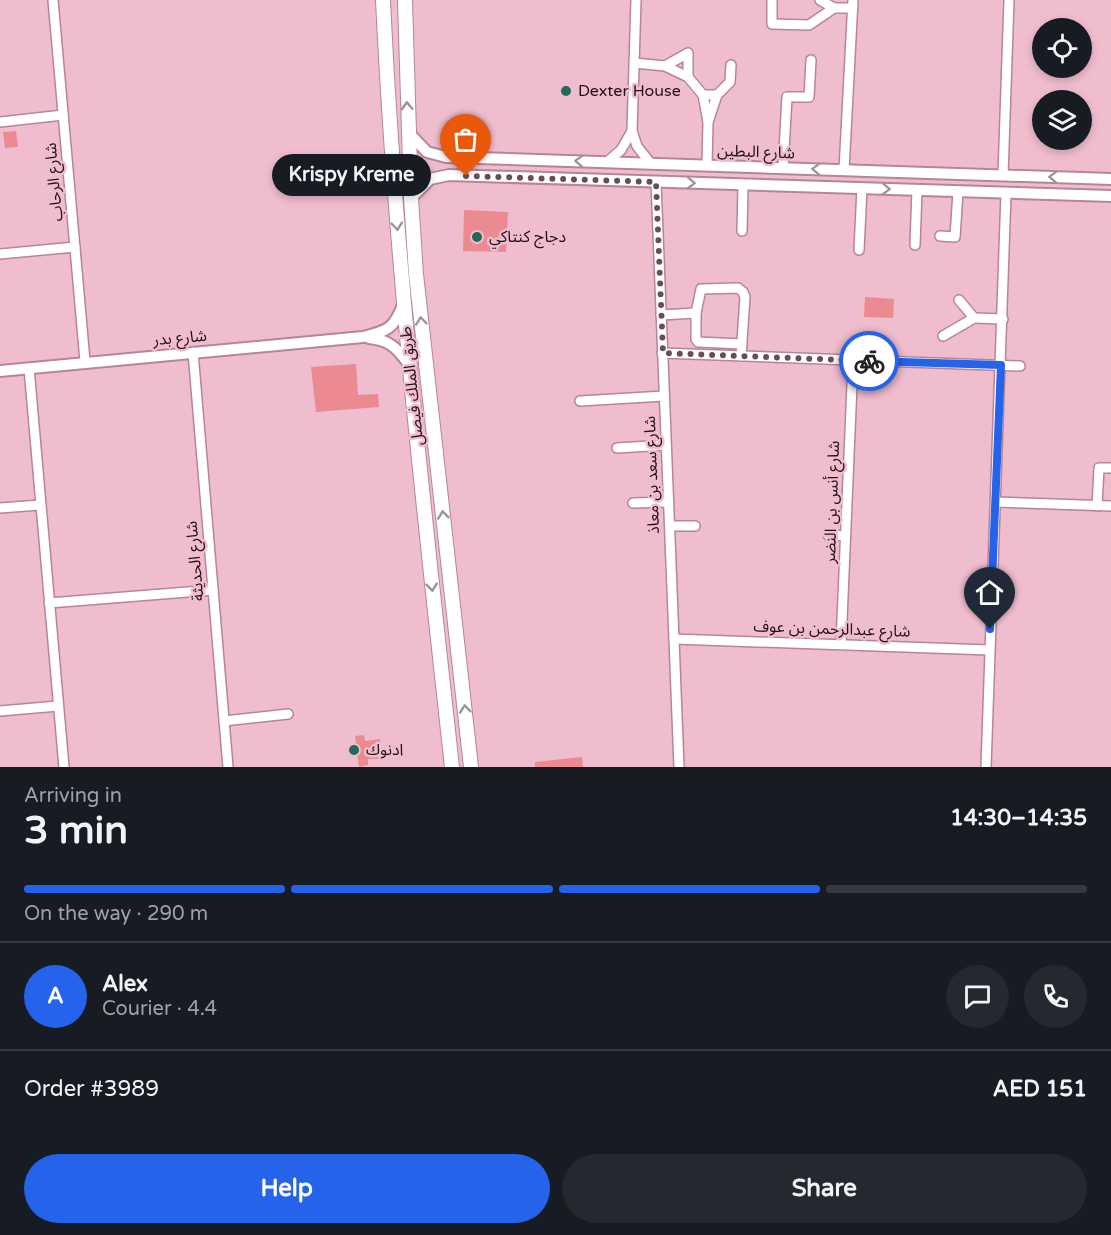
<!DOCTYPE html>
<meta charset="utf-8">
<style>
:root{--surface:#171b24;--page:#242831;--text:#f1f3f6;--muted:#9ea1a6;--line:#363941;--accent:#2563eb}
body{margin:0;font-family:"Varela Round","Noto Sans Arabic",sans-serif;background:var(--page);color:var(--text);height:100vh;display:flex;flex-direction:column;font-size:22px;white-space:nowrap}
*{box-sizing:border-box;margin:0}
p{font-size:20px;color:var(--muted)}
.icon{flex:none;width:33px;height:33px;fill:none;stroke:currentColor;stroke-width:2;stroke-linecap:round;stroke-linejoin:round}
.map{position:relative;height:767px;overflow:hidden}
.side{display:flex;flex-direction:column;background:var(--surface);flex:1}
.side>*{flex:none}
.controls{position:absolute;left:1032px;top:18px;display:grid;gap:12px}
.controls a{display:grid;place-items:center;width:60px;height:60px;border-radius:50%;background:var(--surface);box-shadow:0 3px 9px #0003;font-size:30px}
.pin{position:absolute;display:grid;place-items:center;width:51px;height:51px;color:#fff;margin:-62px -26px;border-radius:50% 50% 50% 0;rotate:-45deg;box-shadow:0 0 6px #0007}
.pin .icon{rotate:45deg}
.courier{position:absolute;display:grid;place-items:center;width:60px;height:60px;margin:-30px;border:4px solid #2563eb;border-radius:50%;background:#fff;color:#222;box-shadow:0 2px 8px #0007}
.bubble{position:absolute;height:42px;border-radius:21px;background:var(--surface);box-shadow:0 3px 9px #0003;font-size:20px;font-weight:700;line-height:42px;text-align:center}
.head em{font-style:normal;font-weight:700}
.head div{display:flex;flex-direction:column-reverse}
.head{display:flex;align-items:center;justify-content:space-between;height:102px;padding:0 24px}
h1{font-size:39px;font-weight:700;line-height:45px}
.bar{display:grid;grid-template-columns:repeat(4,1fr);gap:9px 6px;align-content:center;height:72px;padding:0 24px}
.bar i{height:8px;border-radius:4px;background:var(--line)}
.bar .active{background:var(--accent)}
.bar p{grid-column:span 4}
.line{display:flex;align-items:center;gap:15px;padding:0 24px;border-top:2px solid var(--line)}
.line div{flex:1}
.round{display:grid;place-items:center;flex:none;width:63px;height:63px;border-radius:32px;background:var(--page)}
.primary-button{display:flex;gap:12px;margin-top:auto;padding:12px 24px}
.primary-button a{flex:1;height:69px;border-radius:36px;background:var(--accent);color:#fff;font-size:24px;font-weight:700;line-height:69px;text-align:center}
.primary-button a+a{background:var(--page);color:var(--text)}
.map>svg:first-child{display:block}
</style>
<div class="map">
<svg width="1111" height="767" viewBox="0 0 1111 767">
<rect width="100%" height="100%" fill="#f0bdcf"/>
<g fill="#ec8a91">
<path d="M16,131L18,147L5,148L3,132Z"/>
<path d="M464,210L508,212L506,252L463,251Z"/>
<path d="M865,297L894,299L893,318L864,317Z"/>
<path d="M356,364L358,395L378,394L379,407L316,412L311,367Z"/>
<path d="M364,735L365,741L380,739L382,759H368V765L359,767L355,736Z"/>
<path d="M582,757L583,767H535V762Z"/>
</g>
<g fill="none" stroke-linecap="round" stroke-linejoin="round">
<g stroke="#b68597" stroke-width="12">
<g id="minor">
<path d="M53,0L85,361"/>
<path d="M636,0L632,131L637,146L651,164"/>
<path d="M772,0V24L809,25L834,8H853"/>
<path d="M820,0L834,8"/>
<path d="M634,63L665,66"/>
<path d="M688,77V53L665,66L688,77L703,95H717"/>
<path d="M703,95L708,122L717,95L730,82L731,65"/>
<path d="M0,122L63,115"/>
<path d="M607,162L621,150L632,131"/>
<path d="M707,165L708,122"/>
<path d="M783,168L787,97H809L811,60"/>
<path d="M844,170L853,0"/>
<path d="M1003,175L1009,0"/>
<path d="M656,182L679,767"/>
<path d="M742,231L743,185"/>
<path d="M940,236L955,237L958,192"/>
<path d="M915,245L917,190"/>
<path d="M859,250L862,188"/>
<path d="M0,254L75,247"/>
<path d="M661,315L696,313"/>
<path d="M974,318L1003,319"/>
<path d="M943,336L974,318L959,300"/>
<path d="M193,352L228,767"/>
<path d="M662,353L1020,366"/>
<path d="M741,356L745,297L743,292L738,288L701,289L696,313V339L698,342L742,344"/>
<path d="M29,368L64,767"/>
<path d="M580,401L664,396"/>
<path d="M617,448L666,445"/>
<path d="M996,502L1111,506"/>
<path d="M633,503L668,502"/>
<path d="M1097,506L1099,468H1111"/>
<path d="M0,508L40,505"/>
<path d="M670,526H695"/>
<path d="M828,535L845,536"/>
<path d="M49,603L213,590"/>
<path d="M674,639L989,650"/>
<path d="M841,644L853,361"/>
<path d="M0,711L58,706"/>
<path d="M224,721L288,714"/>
<path d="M986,767L1006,193"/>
</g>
</g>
<g stroke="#b68597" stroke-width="14">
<g id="tertiary">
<path d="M408,132L427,152L446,157L1111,179"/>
<path d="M411,198L430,179L449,175L1111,196"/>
<path d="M369,338C389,340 396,347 408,363"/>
<path d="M0,371L363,337C387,331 394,329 403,305"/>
</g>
</g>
<g stroke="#b68597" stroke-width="16">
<g id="primary">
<path d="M383,0C395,257 424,512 452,767"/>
<path d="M405,0L411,198L416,274L471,767"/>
</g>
</g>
<use href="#minor" stroke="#fff" stroke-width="9"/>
<use href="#tertiary" stroke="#fff" stroke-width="10"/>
<use href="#primary" stroke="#fff" stroke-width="14"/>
</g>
<defs><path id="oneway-chevron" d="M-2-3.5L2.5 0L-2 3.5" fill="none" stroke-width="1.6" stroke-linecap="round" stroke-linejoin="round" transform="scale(1.5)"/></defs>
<g stroke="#9c9497">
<use href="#oneway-chevron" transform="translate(407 106) rotate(-92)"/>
<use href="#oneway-chevron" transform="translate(579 161) rotate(-178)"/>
<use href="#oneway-chevron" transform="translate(816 169) rotate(-178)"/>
<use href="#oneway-chevron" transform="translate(1053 177) rotate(-178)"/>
<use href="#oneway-chevron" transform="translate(691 183) rotate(2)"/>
<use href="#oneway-chevron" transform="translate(886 189) rotate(2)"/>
<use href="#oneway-chevron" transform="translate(397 226) rotate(85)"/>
<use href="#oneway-chevron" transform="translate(421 321) rotate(-96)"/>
<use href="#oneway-chevron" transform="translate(443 515) rotate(-96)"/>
<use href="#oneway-chevron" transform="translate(432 587) rotate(84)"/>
<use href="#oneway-chevron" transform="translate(465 709) rotate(-96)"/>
</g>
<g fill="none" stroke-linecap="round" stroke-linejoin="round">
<path stroke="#6b4d58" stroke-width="6" stroke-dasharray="0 10.8" d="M466,176L656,182L663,353L869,361"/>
<path stroke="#2563eb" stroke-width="8" d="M869,361L1001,365L990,629"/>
</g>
<g fill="#246859" stroke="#f0bdcf" stroke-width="2">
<circle cx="566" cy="91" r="6"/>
<circle cx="477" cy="237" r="6"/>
<circle cx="354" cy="750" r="6"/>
</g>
<g text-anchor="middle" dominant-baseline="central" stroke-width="5" stroke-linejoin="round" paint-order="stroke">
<g font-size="16" fill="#231118" stroke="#f0bdcf" text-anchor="start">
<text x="578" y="91">Dexter House</text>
<text x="489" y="237">دجاج كنتاكي</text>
<text x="366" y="750">ادنوك</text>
</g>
<g font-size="16" fill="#231118" stroke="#f0bdcf">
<text transform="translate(756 152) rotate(2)">شارع البطين</text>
<text transform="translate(54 182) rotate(-95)">شارع الرحاب</text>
<text transform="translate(180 338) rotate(-5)">شارع بدر</text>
<text transform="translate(412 386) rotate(-96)">طريق الملك فيصل</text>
<text transform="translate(652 475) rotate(-92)">شارع سعد بن معاذ</text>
<text transform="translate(832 502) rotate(-88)">شارع أنس بن النضر</text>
<text transform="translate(195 561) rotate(-95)">شارع الحديثة</text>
<text transform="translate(832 629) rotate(2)">شارع عبدالرحمن بن عوف</text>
</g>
</g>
</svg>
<div class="controls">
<a><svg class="icon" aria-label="locate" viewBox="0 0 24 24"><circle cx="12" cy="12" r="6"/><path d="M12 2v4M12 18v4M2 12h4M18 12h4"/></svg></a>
<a><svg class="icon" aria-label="layers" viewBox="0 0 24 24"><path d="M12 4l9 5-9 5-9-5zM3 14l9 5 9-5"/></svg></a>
</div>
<div class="pin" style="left:466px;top:176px;background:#ea580c"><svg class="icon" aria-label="bag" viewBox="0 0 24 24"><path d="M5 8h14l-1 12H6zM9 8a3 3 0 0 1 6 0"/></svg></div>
<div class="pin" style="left:990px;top:629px;background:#1f2937"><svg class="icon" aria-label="home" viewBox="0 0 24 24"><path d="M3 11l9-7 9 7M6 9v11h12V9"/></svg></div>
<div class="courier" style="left:869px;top:361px"><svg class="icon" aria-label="bike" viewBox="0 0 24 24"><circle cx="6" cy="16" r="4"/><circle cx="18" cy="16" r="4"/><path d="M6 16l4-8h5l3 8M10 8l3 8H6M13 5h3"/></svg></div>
<div class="bubble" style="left:272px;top:154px;width:159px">Krispy Kreme</div>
</div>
<section class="side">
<div class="head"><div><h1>3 min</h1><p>Arriving in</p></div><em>14:30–14:35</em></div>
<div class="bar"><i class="active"></i><i class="active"></i><i class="active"></i><i></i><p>On the way · 290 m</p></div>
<div class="line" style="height:108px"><b class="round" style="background:var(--accent);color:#fff">A</b><div><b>Alex</b><p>Courier · 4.4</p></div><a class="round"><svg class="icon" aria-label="chat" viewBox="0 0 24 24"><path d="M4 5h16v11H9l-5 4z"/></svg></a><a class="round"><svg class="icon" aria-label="phone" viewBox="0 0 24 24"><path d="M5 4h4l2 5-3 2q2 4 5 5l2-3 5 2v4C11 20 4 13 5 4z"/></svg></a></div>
<div class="line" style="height:78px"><div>Order #3989</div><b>AED 151</b></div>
<div class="primary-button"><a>Help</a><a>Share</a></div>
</section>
